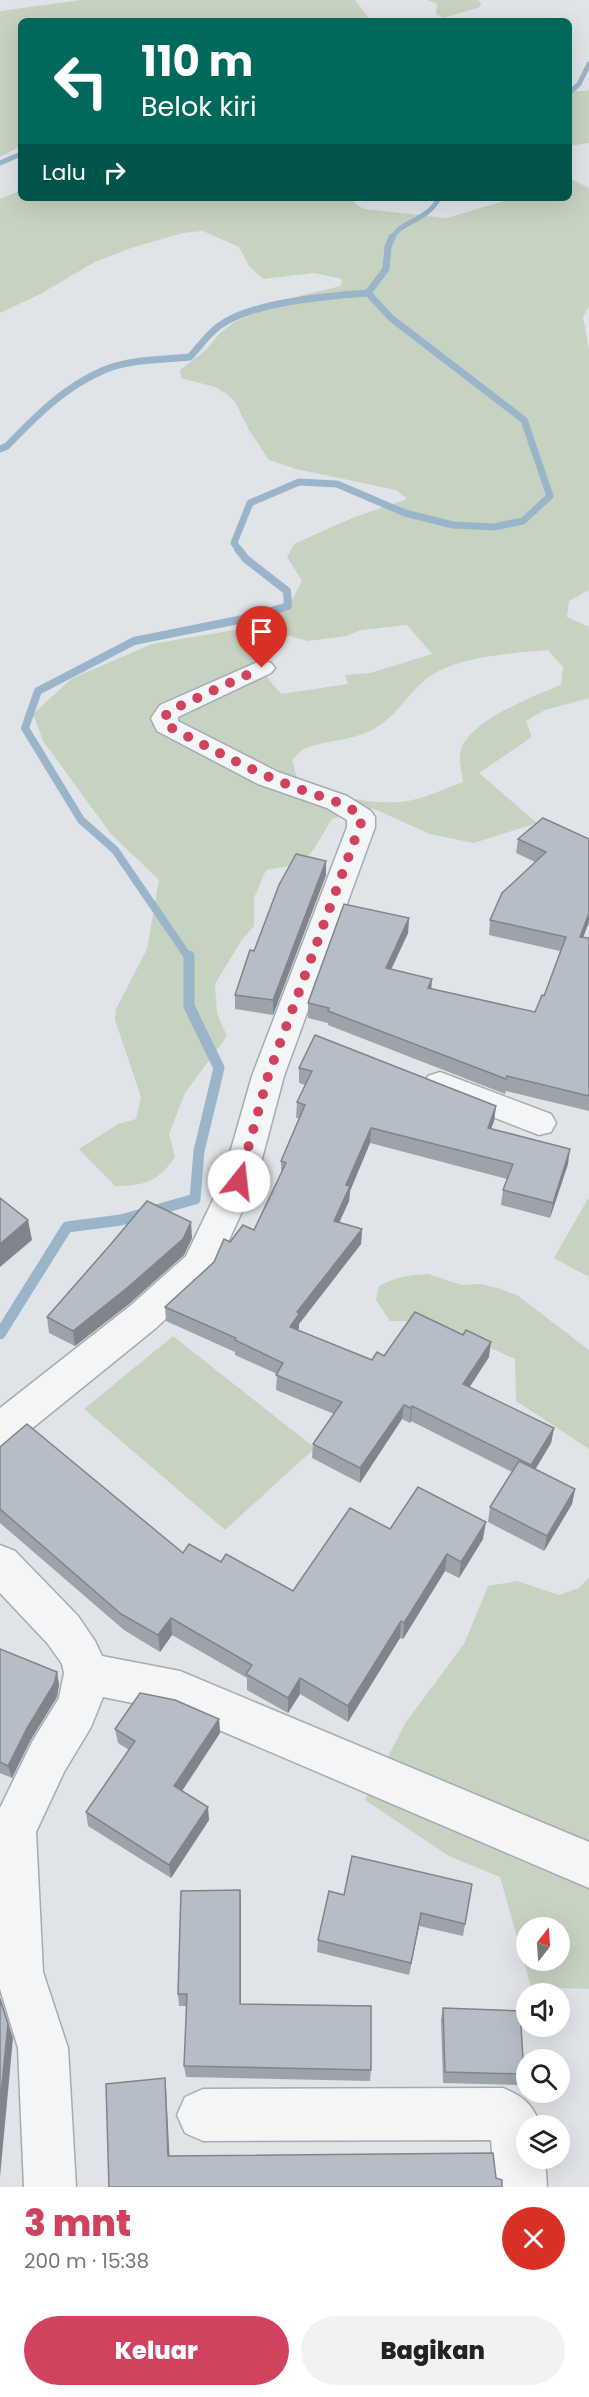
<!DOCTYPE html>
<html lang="id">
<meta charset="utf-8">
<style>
body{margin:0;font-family:Poppins,sans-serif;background:#f2f2f2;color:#222;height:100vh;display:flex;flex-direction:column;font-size:22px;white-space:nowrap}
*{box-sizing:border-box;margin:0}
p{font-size:20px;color:#767676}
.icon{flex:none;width:33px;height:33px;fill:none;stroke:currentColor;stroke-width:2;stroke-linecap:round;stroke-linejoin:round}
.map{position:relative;height:2187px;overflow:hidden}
.details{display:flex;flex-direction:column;background:#fff;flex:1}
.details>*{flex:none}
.banner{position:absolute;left:18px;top:18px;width:554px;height:183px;border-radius:9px;box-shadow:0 6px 24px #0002;background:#00695c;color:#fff;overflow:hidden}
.needle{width:39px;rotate:17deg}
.fabs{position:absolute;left:516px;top:1917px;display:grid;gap:12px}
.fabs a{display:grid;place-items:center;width:54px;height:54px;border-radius:50%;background:#fff;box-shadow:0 6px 24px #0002;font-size:30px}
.pin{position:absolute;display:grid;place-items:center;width:51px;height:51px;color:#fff;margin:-62px -26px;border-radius:50% 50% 50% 0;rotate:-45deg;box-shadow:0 0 6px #0007}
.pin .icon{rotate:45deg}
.me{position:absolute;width:66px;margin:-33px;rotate:16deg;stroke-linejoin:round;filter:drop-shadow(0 0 4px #0008)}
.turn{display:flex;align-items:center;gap:21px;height:126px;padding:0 24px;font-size:27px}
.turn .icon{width:78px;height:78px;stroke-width:2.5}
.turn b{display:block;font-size:42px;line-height:51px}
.then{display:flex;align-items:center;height:57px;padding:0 24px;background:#0003;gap:12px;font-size:22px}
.round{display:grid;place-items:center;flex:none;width:63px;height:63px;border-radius:32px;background:#f2f2f2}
.summary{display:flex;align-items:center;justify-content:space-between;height:102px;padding:0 24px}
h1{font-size:36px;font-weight:800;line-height:45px;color:#d1425f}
.button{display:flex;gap:12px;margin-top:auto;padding:12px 24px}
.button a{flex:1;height:69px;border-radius:36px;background:#d1425f;color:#fff;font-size:24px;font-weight:800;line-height:69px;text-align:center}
.button a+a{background:#f2f2f2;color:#222}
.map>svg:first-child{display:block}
.green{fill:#c6d3c1;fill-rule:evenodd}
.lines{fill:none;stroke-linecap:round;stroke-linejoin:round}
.stream-far3{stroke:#9ab4ca;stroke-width:5}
.stream-far2{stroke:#9ab4ca;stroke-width:7}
.stream-far1{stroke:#9ab4ca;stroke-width:8}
.stream{stroke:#9ab4ca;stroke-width:11}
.street-casing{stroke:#a5abb3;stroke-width:3}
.street{fill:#f3f5f7;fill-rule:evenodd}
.wall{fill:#9da3aa}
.shaded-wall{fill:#80848b}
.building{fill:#b7bdc6;stroke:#80848b;stroke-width:1.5}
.route{stroke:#d1425f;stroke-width:10;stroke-dasharray:0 18}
</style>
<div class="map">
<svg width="589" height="2187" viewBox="0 0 589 2187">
<rect width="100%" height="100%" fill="#e0e4e9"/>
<g class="green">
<polygon points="81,0 355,0 371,21 21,21 21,146 0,157 0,11"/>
<polygon points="427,0 478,0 481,3 480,7 443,18 436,14 437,4"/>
<polygon points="589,89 589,143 569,146 569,91 585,91"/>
<path d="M569,178L589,188V306L583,317L589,350V590L569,601L567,617L589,627V698L545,710L526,721L532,737L479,773L537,823L474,843L430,834L372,808L332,819L314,849L301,864L266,870L254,898V926L241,941L215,984L217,1014L227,1036L185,1093L169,1134L175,1157C158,1182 144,1186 115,1186L79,1149L118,1124L136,1119L141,1097L115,1020L116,1009L147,949L159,880L111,834L43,741L33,714L71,679L152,644L257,626L293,598L302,581L287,557L294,544L352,518L407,499L396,490L296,469L269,460L249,430L235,402L227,394L215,387L181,378L180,370L206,350L220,333L236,321L299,296L341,286L342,279L314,273L263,279L249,266L239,247L203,231L183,233L131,248L95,262L40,294L0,313V199L21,190V198H356L355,204L364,209L447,218L514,198H568ZM407,625L432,654L370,673L345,675L348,684L281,694L244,650V643L263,633L275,632L308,641L346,636L361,630ZM548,650L563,667L561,685C534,696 470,720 461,750C458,760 462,772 463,782C443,789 422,800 401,802C367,805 326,794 297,778L292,760C296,756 301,750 306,748C327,740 351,741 372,730C398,716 404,698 425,680C452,657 513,653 548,650Z"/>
<polygon points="589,1197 589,1277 554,1258"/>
<path d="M428,1274L462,1285L481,1284L498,1288L517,1295L589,1350V1449L516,1401L515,1359L430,1321H390L376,1300L379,1286C395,1277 409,1275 428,1274Z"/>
<polygon points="173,1336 315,1448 225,1530 84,1409"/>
<path d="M589,1577V1989L531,1987L500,1877L449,1856L365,1800L406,1722L464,1644L488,1586L517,1581L559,1595L579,1588ZM526,1928H560V1960H526Z"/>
</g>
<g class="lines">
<g class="stream-far3">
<polyline points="568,94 579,84 589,64"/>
<polyline points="0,163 21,154"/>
<path d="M392,239C399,221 427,222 439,198"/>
</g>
<g class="stream-far2">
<polyline points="368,293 386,269 388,247 392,237"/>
<path d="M0,449L7,446C36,416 64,387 104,370C130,359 162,360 190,357C199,347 208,334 219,326C252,302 327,296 368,293"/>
<polyline points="239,550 234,543 250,503 299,482 337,484 405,513 453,525 494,527 523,521 550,496 524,420 391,318 368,293"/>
</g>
<polyline class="stream-far1" points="189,958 115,850 81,820 25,728 38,691 134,641 248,618 288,606 287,591 246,559 238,549"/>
<polyline class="stream" points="0,1334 67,1227 121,1220 195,1199 199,1151 219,1068 189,1006 189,956"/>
<g class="street-casing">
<g id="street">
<polygon points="262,660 271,663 275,668 271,673 178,717 178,721 278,772 347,796 371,811 375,817 375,827 284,1076 256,1181 213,1275 156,1328 14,1443 0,1448 0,1408 130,1306 186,1256 222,1181 252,1076 347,827 347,820 327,808 258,784 157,731 151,718 160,705"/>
<polygon points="440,1072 551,1114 556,1123 551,1132 539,1135 428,1092 424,1084 428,1076"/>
<polygon points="0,1545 15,1551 78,1616 95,1641 102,1656 180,1671 589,1842 589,1888 177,1712 103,1697 91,1727 64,1772 36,1832 43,1972 68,2048 76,2187 24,2187 18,2048 0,1989 0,1808 32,1742 59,1698 64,1673 62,1664 48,1644 0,1593"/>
<path d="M503,2088C525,2097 532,2104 541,2126H526V2158H545L547,2187H495L491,2140L203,2141L185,2133L177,2115L185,2097L203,2089Z"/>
</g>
</g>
<use href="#street" class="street"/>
</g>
<g class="wall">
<polygon points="518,839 589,839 589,922 583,937 589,938 589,1111 506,1091 505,1094 328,1025 328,1023 308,1018 308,1003 409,918 408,933 391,969 432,989 535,1012 544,996 560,951 489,935 490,920 535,862 516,853"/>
<polygon points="326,861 326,875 273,1015 235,1009 235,995 254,951"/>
<polygon points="299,1068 496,1106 494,1121 491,1129 568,1164 550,1218 501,1205 503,1190 507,1179 370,1143 350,1191 349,1201 339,1223 362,1229 361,1244 299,1324 299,1328 298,1330 372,1360 384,1356 489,1357 469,1387 554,1428 551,1443 535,1469 575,1489 572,1504 544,1551 488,1522 490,1507 512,1472 411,1421 410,1423 402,1419 360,1483 312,1458 313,1444 334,1414 276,1390 277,1374 235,1355 235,1352 166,1321 165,1307 214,1262 230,1242 254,1230 281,1174 281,1161 299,1118 296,1118 297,1102 305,1085 299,1083"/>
<polygon points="192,1238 184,1255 129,1304 75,1346 49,1333 47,1317"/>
<polygon points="0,1447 183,1553 221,1562 293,1591 483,1539 459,1578 445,1571 403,1639 400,1638 348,1722 300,1694 288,1713 247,1690 247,1678 172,1635 160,1652 124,1630 0,1523"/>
<polygon points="0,1649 57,1672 59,1685 57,1697 30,1741 12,1778 0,1773"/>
<polygon points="219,1719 220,1733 182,1791 209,1820 171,1878 88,1826 86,1812 129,1750 118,1743 115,1729"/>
<polygon points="472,1884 463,1936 419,1926 409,1975 317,1952 318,1940 344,1895"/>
<polygon points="241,1902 241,2004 371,2070 370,2081 186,2077 184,2066 187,2006 179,2006 178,1994"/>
<polygon points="443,2008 524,2074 521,2085 443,2083 441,2020"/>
</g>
<g class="shaded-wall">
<polygon points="326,861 326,875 273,1015 273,1000"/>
<polygon points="589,913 589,922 578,951 580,937"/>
<polygon points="409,918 408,933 385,983 386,968"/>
<polygon points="432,979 431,993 428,988"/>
<polygon points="496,1106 494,1121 486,1143 488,1128"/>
<polygon points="371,1128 370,1143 350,1191 349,1201 333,1236 334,1221 346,1185"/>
<polygon points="570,1149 568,1164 550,1218 553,1203"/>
<polygon points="28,1220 32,1240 0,1267 0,1244"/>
<polygon points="191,1222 192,1238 184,1255 129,1304 75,1346 73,1331"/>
<polygon points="362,1229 361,1244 299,1324 299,1328 290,1342 290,1327 297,1312"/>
<polygon points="491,1342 489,1357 462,1399 463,1384"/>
<polygon points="404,1405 402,1419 360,1483 360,1468"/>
<polygon points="412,1406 411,1421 410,1423 411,1408"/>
<polygon points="554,1428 551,1443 529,1480 531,1465"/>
<polygon points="575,1489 572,1504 544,1551 547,1536"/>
<polygon points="486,1522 483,1539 459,1578 461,1562"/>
<polygon points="447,1554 445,1571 403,1639 404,1623"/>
<polygon points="171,1618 172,1635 160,1652 158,1635"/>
<polygon points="401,1621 400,1638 348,1722 348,1706"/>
<polygon points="57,1672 59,1685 57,1697 30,1741 12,1778 8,1766 27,1728"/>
<polygon points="300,1678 300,1694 288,1713 288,1698"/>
<polygon points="219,1719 220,1733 176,1800 174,1786"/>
<polygon points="208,1807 209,1820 171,1878 169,1865"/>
<polygon points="240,1890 241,1902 241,2015 240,2004"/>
<polygon points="421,1913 419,1926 409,1975 411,1963"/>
<polygon points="0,1997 13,2038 0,2177"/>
<polygon points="165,2078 166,2088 170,2165 168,2156"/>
</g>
<g class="building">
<polygon points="543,818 589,839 589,913 580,937 589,938 589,1096 507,1076 506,1079 328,1011 329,1008 308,1003 344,904 409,918 386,968 432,979 428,988 535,1012 542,995 544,996 566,937 490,920 502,893 546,852 518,839"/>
<polygon points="296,854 326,861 273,1000 235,995 250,950 254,951 279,885"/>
<polygon points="315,1035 496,1106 488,1128 570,1149 553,1203 503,1190 513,1164 371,1128 346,1185 350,1186 334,1221 362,1229 297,1312 299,1314 290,1327 372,1360 377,1352 384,1356 415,1312 463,1335 466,1330 491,1342 463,1384 554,1428 531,1465 412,1406 411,1408 404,1405 360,1468 313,1444 342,1402 276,1375 283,1363 235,1340 236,1338 165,1307 214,1262 224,1239 230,1242 243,1225 254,1230 286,1163 281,1161 305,1105 297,1102 312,1071 299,1068"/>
<polygon points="0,1198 28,1220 0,1244"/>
<polygon points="147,1201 191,1222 183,1239 127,1288 73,1331 47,1317 111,1244"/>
<polygon points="27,1424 183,1553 189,1544 221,1562 226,1554 293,1591 350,1508 390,1529 418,1487 486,1522 461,1562 447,1554 404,1623 401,1621 348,1706 300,1678 288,1698 246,1674 252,1665 171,1618 158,1635 121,1614 0,1509 0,1447"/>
<polygon points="519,1461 575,1489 547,1536 490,1507"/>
<polygon points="0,1649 57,1672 54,1684 27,1728 8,1766 0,1762"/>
<polygon points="140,1693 175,1700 219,1719 174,1786 208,1807 169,1865 86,1812 135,1741 115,1729"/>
<polygon points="352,1856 472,1884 465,1924 421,1913 411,1963 318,1940 329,1891 344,1895"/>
<polygon points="240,1890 240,2004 371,2006 371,2070 184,2066 187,1994 178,1994 181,1891"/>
<polygon points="0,1999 8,2024 0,2105"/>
<polygon points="443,2008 520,2011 524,2074 445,2072"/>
<polygon points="165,2078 168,2156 493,2153 496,2178 502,2180 502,2187 109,2187 106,2084"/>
</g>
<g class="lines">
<path class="route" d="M239,1181L268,1076L362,820C357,806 319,796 305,791C256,774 212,749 166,725L164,718L169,711L262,668"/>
</g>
</svg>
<div class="fabs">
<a><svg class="needle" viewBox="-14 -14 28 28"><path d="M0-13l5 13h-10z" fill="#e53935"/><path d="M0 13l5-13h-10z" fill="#767676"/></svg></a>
<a><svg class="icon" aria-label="sound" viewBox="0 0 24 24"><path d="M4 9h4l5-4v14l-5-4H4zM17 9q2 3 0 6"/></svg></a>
<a><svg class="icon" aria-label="search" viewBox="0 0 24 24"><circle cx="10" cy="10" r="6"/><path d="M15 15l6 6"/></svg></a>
<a><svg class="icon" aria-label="layers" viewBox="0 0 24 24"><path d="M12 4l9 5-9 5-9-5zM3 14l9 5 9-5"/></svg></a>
</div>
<div class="pin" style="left:262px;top:668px;background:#d93025"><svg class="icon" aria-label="arrive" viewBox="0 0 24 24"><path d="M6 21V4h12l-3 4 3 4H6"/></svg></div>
<svg class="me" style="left:239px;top:1181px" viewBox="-20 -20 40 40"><circle r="19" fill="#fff"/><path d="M0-13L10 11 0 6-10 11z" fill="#d1425f"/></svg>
<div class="banner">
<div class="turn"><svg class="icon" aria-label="left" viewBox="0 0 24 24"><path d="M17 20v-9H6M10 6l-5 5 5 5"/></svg><div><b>110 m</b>Belok kiri</div></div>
<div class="then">Lalu<svg class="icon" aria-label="right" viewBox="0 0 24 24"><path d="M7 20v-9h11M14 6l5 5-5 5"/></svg></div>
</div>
</div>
<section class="details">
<div class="summary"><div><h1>3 mnt</h1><p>200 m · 15:38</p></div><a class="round" style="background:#d93025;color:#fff"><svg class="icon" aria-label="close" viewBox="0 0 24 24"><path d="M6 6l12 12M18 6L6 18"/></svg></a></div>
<div class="button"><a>Keluar</a><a>Bagikan</a></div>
</section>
